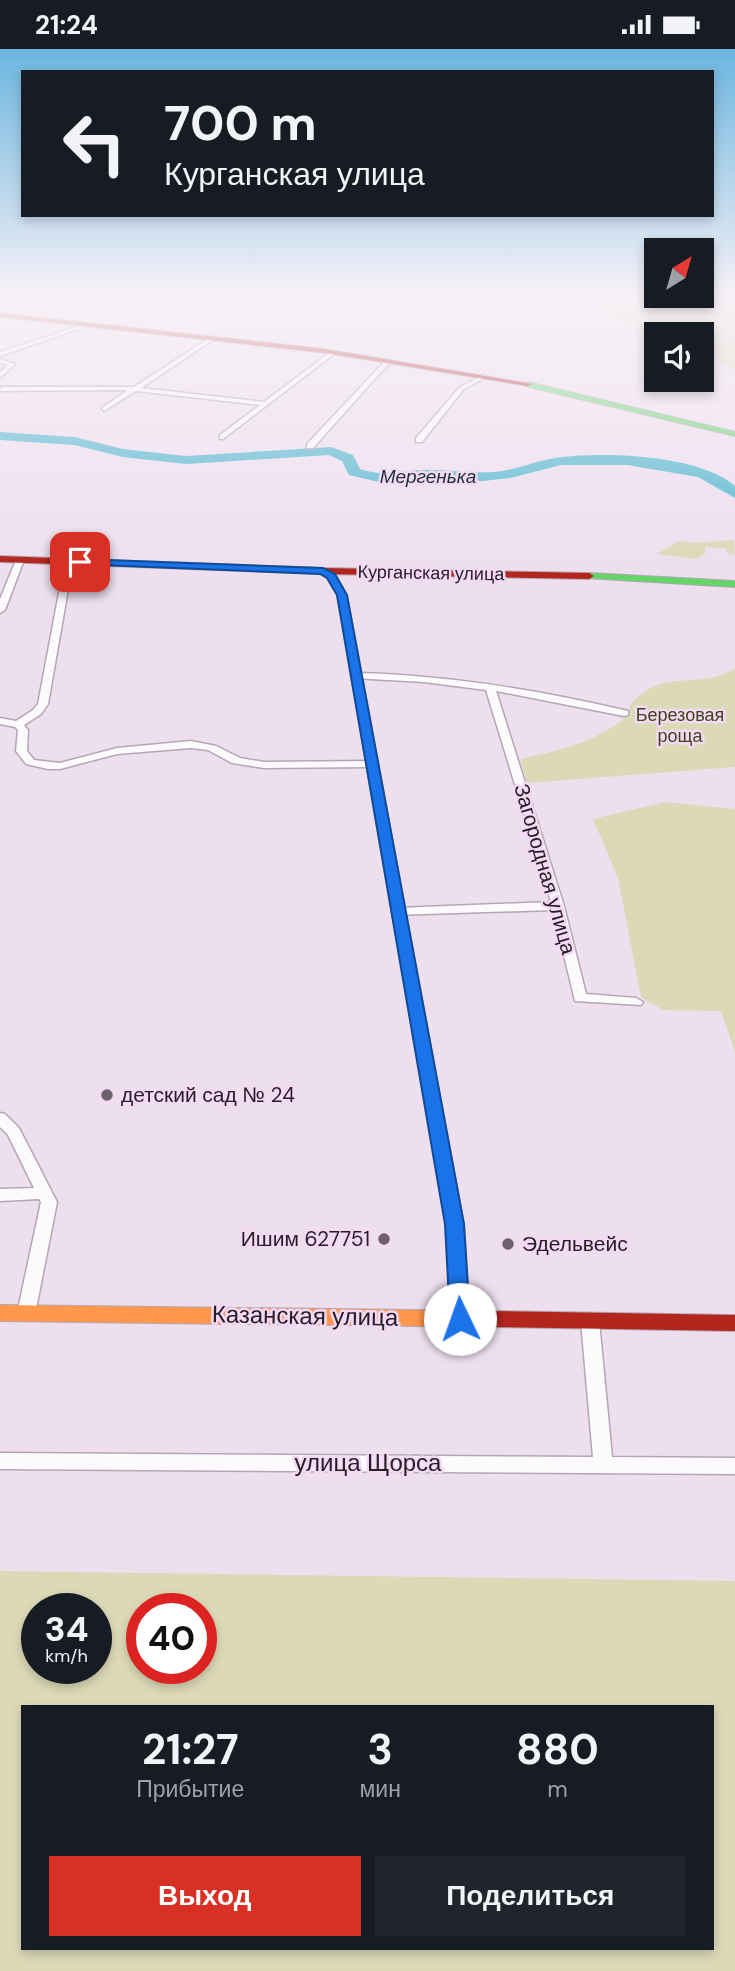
<!DOCTYPE html>
<html lang="ru">
<meta charset="utf-8">
<style>
body{margin:0;font-family:"DM Sans",sans-serif;background:#20242c;color:#f1f3f6;height:100vh;display:flex;flex-direction:column;font-size:26px;white-space:nowrap}
*{box-sizing:border-box;margin:0}
p{font-size:23px;color:#9ea1a6}
.icon{flex:none;width:38px;height:38px;fill:none;stroke:currentColor;stroke-width:2;stroke-linecap:round;stroke-linejoin:round}
.map{position:relative;flex:1;overflow:hidden}
.sheet{position:absolute;left:21px;top:1656px;width:693px;height:245px;display:flex;flex-direction:column;background:#171b24;border-radius:0px;box-shadow:0 4px 10px #0003}
.sheet>*{flex:none}
.banner{position:absolute;left:21px;top:21px;width:693px;height:147px;border-radius:0px;box-shadow:0 4px 10px #0003;background:#171b24;color:#f1f3f6;overflow:hidden}
.needle{width:46px;rotate:37deg}
.fabs{position:absolute;left:644px;top:189px;display:grid;gap:14px}
.fabs a{display:grid;place-items:center;width:70px;height:70px;border-radius:0px;background:#171b24;box-shadow:0 4px 10px #0003;font-size:35px}
.speed{position:absolute;left:21px;top:1544px;display:flex;gap:14px;font-size:35px;font-weight:700;text-align:center}
.speed>*{display:grid;place-content:center;width:91px;height:91px;border-radius:50%;background:#171b24;box-shadow:0 4px 10px #0003;line-height:1}
.speed small{font-size:18px;font-weight:400}
.speed .limit{border:10px solid #d22;background:#fff;color:#111}
.pin{position:absolute;display:grid;place-items:center;width:60px;height:60px;color:#fff;margin:-30px;border-radius:14px;box-shadow:0 4px 10px #0006}
.me{position:absolute;width:77px;margin:-38px;rotate:357deg;stroke-linejoin:round;filter:drop-shadow(0 0 5px #0008)}
.turn{display:flex;align-items:center;gap:24px;height:147px;padding:0 28px;font-size:32px}
.turn .icon{width:91px;height:91px;stroke-width:2.5}
.turn b{display:block;font-size:49px;line-height:60px}
.eta{display:flex;justify-content:space-evenly;align-items:center;height:119px;text-align:center}
.eta b{font-size:42px;font-weight:700;line-height:49px}
.cta{display:flex;gap:14px;margin-top:auto;padding:14px 28px}
.cta a{flex:1;height:80px;border-radius:0px;background:#d93025;color:#fff;font-size:28px;font-weight:700;line-height:80px;text-align:center}
.cta a+a{background:#20242c;color:#f1f3f6}
.status{display:flex;justify-content:space-between;align-items:center;height:49px;padding:0 35px;background:#171b24;direction:ltr}
.status svg{height:19px;fill:currentColor}
.map>svg:first-child{display:block}
.green{fill:#dbd9b6;fill-rule:evenodd}
.lines{fill:none;stroke-linecap:round;stroke-linejoin:round}
.river{fill:#50b6cf;fill-rule:evenodd}
.street-casing{stroke:#b3a7b3;stroke-width:3}
.fast-casing{stroke:#b3a7b3;stroke-width:2}
.slow-casing{stroke:#b3a7b3;stroke-width:2}
.jam-casing{stroke:#b3a7b3;stroke-width:2}
.street{fill:#fcfafc;fill-rule:evenodd}
.fast{fill:#63d668;fill-rule:evenodd}
.slow{fill:#ff974d;fill-rule:evenodd}
.jam{fill:#b3261e;fill-rule:evenodd}
.route{fill:#1a73e8;stroke:#114b97;stroke-width:2}
.poi-dot{fill:#6c616c;stroke:#f4d9f4;stroke-width:2.5}
.labels{text-anchor:middle;stroke-width:5;stroke-linejoin:round;paint-order:stroke}
.far-street-label{font-size:18px;fill:#261d26;stroke:#f4d9f4}
.far-park-label{font-size:18px;fill:#3f421b;stroke:#f4d9f4}
.far-water-label{font-size:19px;font-style:italic;fill:#1b3137;stroke:#f4d9f4}
.street-label{font-size:21px;fill:#261d26;stroke:#f4d9f4}
.poi-label{font-size:21px;fill:#261d26;stroke:#f4d9f4;text-anchor:start}
.near-street-label{font-size:24px;fill:#261d26;stroke:#f4d9f4}
</style>
<div class="status"><b>21:24</b><svg viewBox="0 0 49 12"><path d="M0 12V9h3v3zM5 12V6h3v6zM10 12V3h3v9zM15 12V0h3v12zM26 1h20v11H26zM47 4h2v5h-2z"/></svg></div>
<div class="map">
<svg width="735" height="1922" viewBox="0 0 735 1922">
<rect width="100%" height="100%" fill="#eedfee"/>
<g class="green">
<polygon points="587,246 735,246 735,321 702,306 702,285 656,287 595,260"/>
<polygon points="679,492 693,494 734,491 735,506 727,504 726,499 705,498 705,504 696,510 657,505"/>
<path d="M735,620V718L527,734L520,710C567,699 591,696 630,665V656C664,617 697,642 735,620Z"/>
<polygon points="665,753 735,760 735,1003 721,962 663,961 641,948 618,829 593,770"/>
<path d="M0,1522L735,1532V1922H0ZM37,1559H96V1619H37ZM142,1559H201V1619H142ZM23,1657H712V1899H23Z"/>
</g>
<g class="lines">
<path class="river" d="M0,383L74,388L123,400L186,407L331,398L353,406L360,420C381,428 403,421 424,421C448,420 471,425 494,423C518,421 539,410 563,408C608,403 699,406 735,437V449L698,428L627,416H561L510,429L483,432L423,429L379,433L349,426L342,412L329,406L186,415L123,408L74,396L0,391Z"/>
<g class="street-casing">
<g id="street">
<polygon points="88,274 93,275 0,307 0,303"/>
<polygon points="211,288 213,291 141,339 264,353 329,304 334,305 223,390 220,390 220,386 260,356 136,342 104,362 102,359 128,341 0,342 1,338 134,338"/>
<polygon points="0,310 15,315 0,329 0,323 8,316 0,314"/>
<polygon points="386,311 391,312 313,399 307,399 307,395"/>
<polygon points="483,326 488,327 464,340 422,393 416,393 416,389 460,338"/>
<polygon points="20,508 24,511 5,561 0,564 0,550 16,511"/>
<polygon points="69,509 73,512 48,655 41,665 24,676 28,681 27,702 34,711 60,714 117,699 191,692 216,697 240,709 264,713 371,712 377,715 371,718 264,719 232,714 208,701 191,699 117,705 60,720 48,720 26,715 16,702 18,681 15,678 0,675 0,669 16,672 33,661 38,655 65,512"/>
<path d="M356,624C448,626 538,641 628,662V666L624,667L496,642L564,857L586,945L636,949L643,953L641,956L575,952L553,861L393,866L392,863L398,859L551,853L486,641L424,633L352,629L351,627Z"/>
<polygon points="0,1064 5,1065 19,1079 57,1153 35,1265 32,1270 26,1272 20,1270 17,1265 41,1153 39,1150 0,1152 0,1140 34,1139 8,1086 0,1078"/>
<polygon points="590,1265 596,1267 599,1272 612,1408 735,1409 735,1425 0,1420 0,1404 593,1408 581,1272 584,1267"/>
</g>
</g>
<g class="fast-casing">
<g id="fast">
<polygon points="528,333 735,383 735,387 525,337"/>
<polygon points="589,524 735,532 735,538 585,529 585,525"/>
</g>
</g>
<g class="slow-casing">
<g id="slow">
<polygon points="323,519 335,525 347,546 405,859 398,863 391,859 337,546 327,529 318,522"/>
<polygon points="0,1256 489,1262 496,1265 499,1270 496,1275 489,1278 0,1272"/>
</g>
</g>
<g class="jam-casing">
<g id="jam">
<polygon points="0,264 325,300 532,335 528,337 325,304 0,268"/>
<polygon points="0,507 323,519 589,524 594,527 589,530 323,525 0,513"/>
<polygon points="398,855 405,859 464,1175 470,1270 467,1275 460,1278 453,1275 450,1270 446,1175 391,859"/>
<polygon points="489,1262 735,1266 735,1282 489,1278 482,1275 479,1270 482,1265"/>
</g>
</g>
<use href="#street" class="street"/>
<use href="#fast" class="fast"/>
<use href="#slow" class="slow"/>
<use href="#jam" class="jam"/>
</g>
<linearGradient id="sky" x2="0" y2="1"><stop stop-color="#6bb5de"/><stop offset="0.48" stop-color="#f7f1f7"/><stop offset="1" stop-color="#f7f1f7" stop-opacity="0"/></linearGradient>
<rect width="735" height="515" fill="url(#sky)"/>
<polygon class="route" points="80,510 323,519 335,525 347,546 464,1175 470,1270 467,1276 460,1278 453,1276 450,1270 445,1175 337,546 327,529 320,525 77,515 77,511"/>
<g class="poi-dot">
<circle cx="107" cy="1046" r="7"/>
<circle cx="384" cy="1190" r="7"/>
<circle cx="508" cy="1195" r="7"/>
</g>
<g class="labels">
<g class="far-street-label">
<text transform="translate(431 524) rotate(1)" y="6">Курганская улица</text>
</g>
<g class="far-park-label">
<text x="680" y="672">Березовая<tspan x="680" dy="21">роща</tspan></text>
</g>
<g class="far-water-label">
<text x="428" y="434">Мергенька</text>
</g>
<g class="street-label">
<text transform="translate(545 820) rotate(74)" y="7">Загородная улица</text>
</g>
<g class="poi-label">
<text x="121" y="1053">детский сад № 24</text>
<text x="370" y="1197" text-anchor="end">Ишим 627751</text>
<text x="522" y="1202">Эдельвейс</text>
</g>
<g class="near-street-label">
<text transform="translate(305 1267) rotate(1)" y="8">Казанская улица</text>
<text x="368" y="1422">улица Щорса</text>
</g>
</g>
</svg>
<div class="fabs">
<a><svg class="needle" viewBox="-14 -14 28 28"><path d="M0-13l5 13h-10z" fill="#e53935"/><path d="M0 13l5-13h-10z" fill="#9ea1a6"/></svg></a>
<a><svg class="icon" aria-label="sound" viewBox="0 0 24 24"><path d="M4 9h4l5-4v14l-5-4H4zM17 9q2 3 0 6"/></svg></a>
</div>
<div class="speed"><div>34<small>km/h</small></div><div class="limit">40</div></div>
<div class="pin" style="left:80px;top:513px;background:#d93025"><svg class="icon" aria-label="arrive" viewBox="0 0 24 24"><path d="M6 21V4h12l-3 4 3 4H6"/></svg></div>
<svg class="me" style="left:460px;top:1270px" viewBox="-20 -20 40 40"><circle r="19" fill="#fff"/><path d="M0-13L10 11 0 6-10 11z" fill="#1a73e8"/></svg>
<div class="banner">
<div class="turn"><svg class="icon" aria-label="left" viewBox="0 0 24 24"><path d="M17 20v-9H6M10 6l-5 5 5 5"/></svg><div><b>700 m</b>Курганская улица</div></div>
</div>
<section class="sheet">
<div class="eta">
<div><b>21:27</b><p>Прибытие</p></div>
<div><b>3</b><p>мин</p></div>
<div><b>880</b><p>m</p></div>
</div>
<div class="cta"><a>Выход</a><a>Поделиться</a></div>
</section>
</div>
